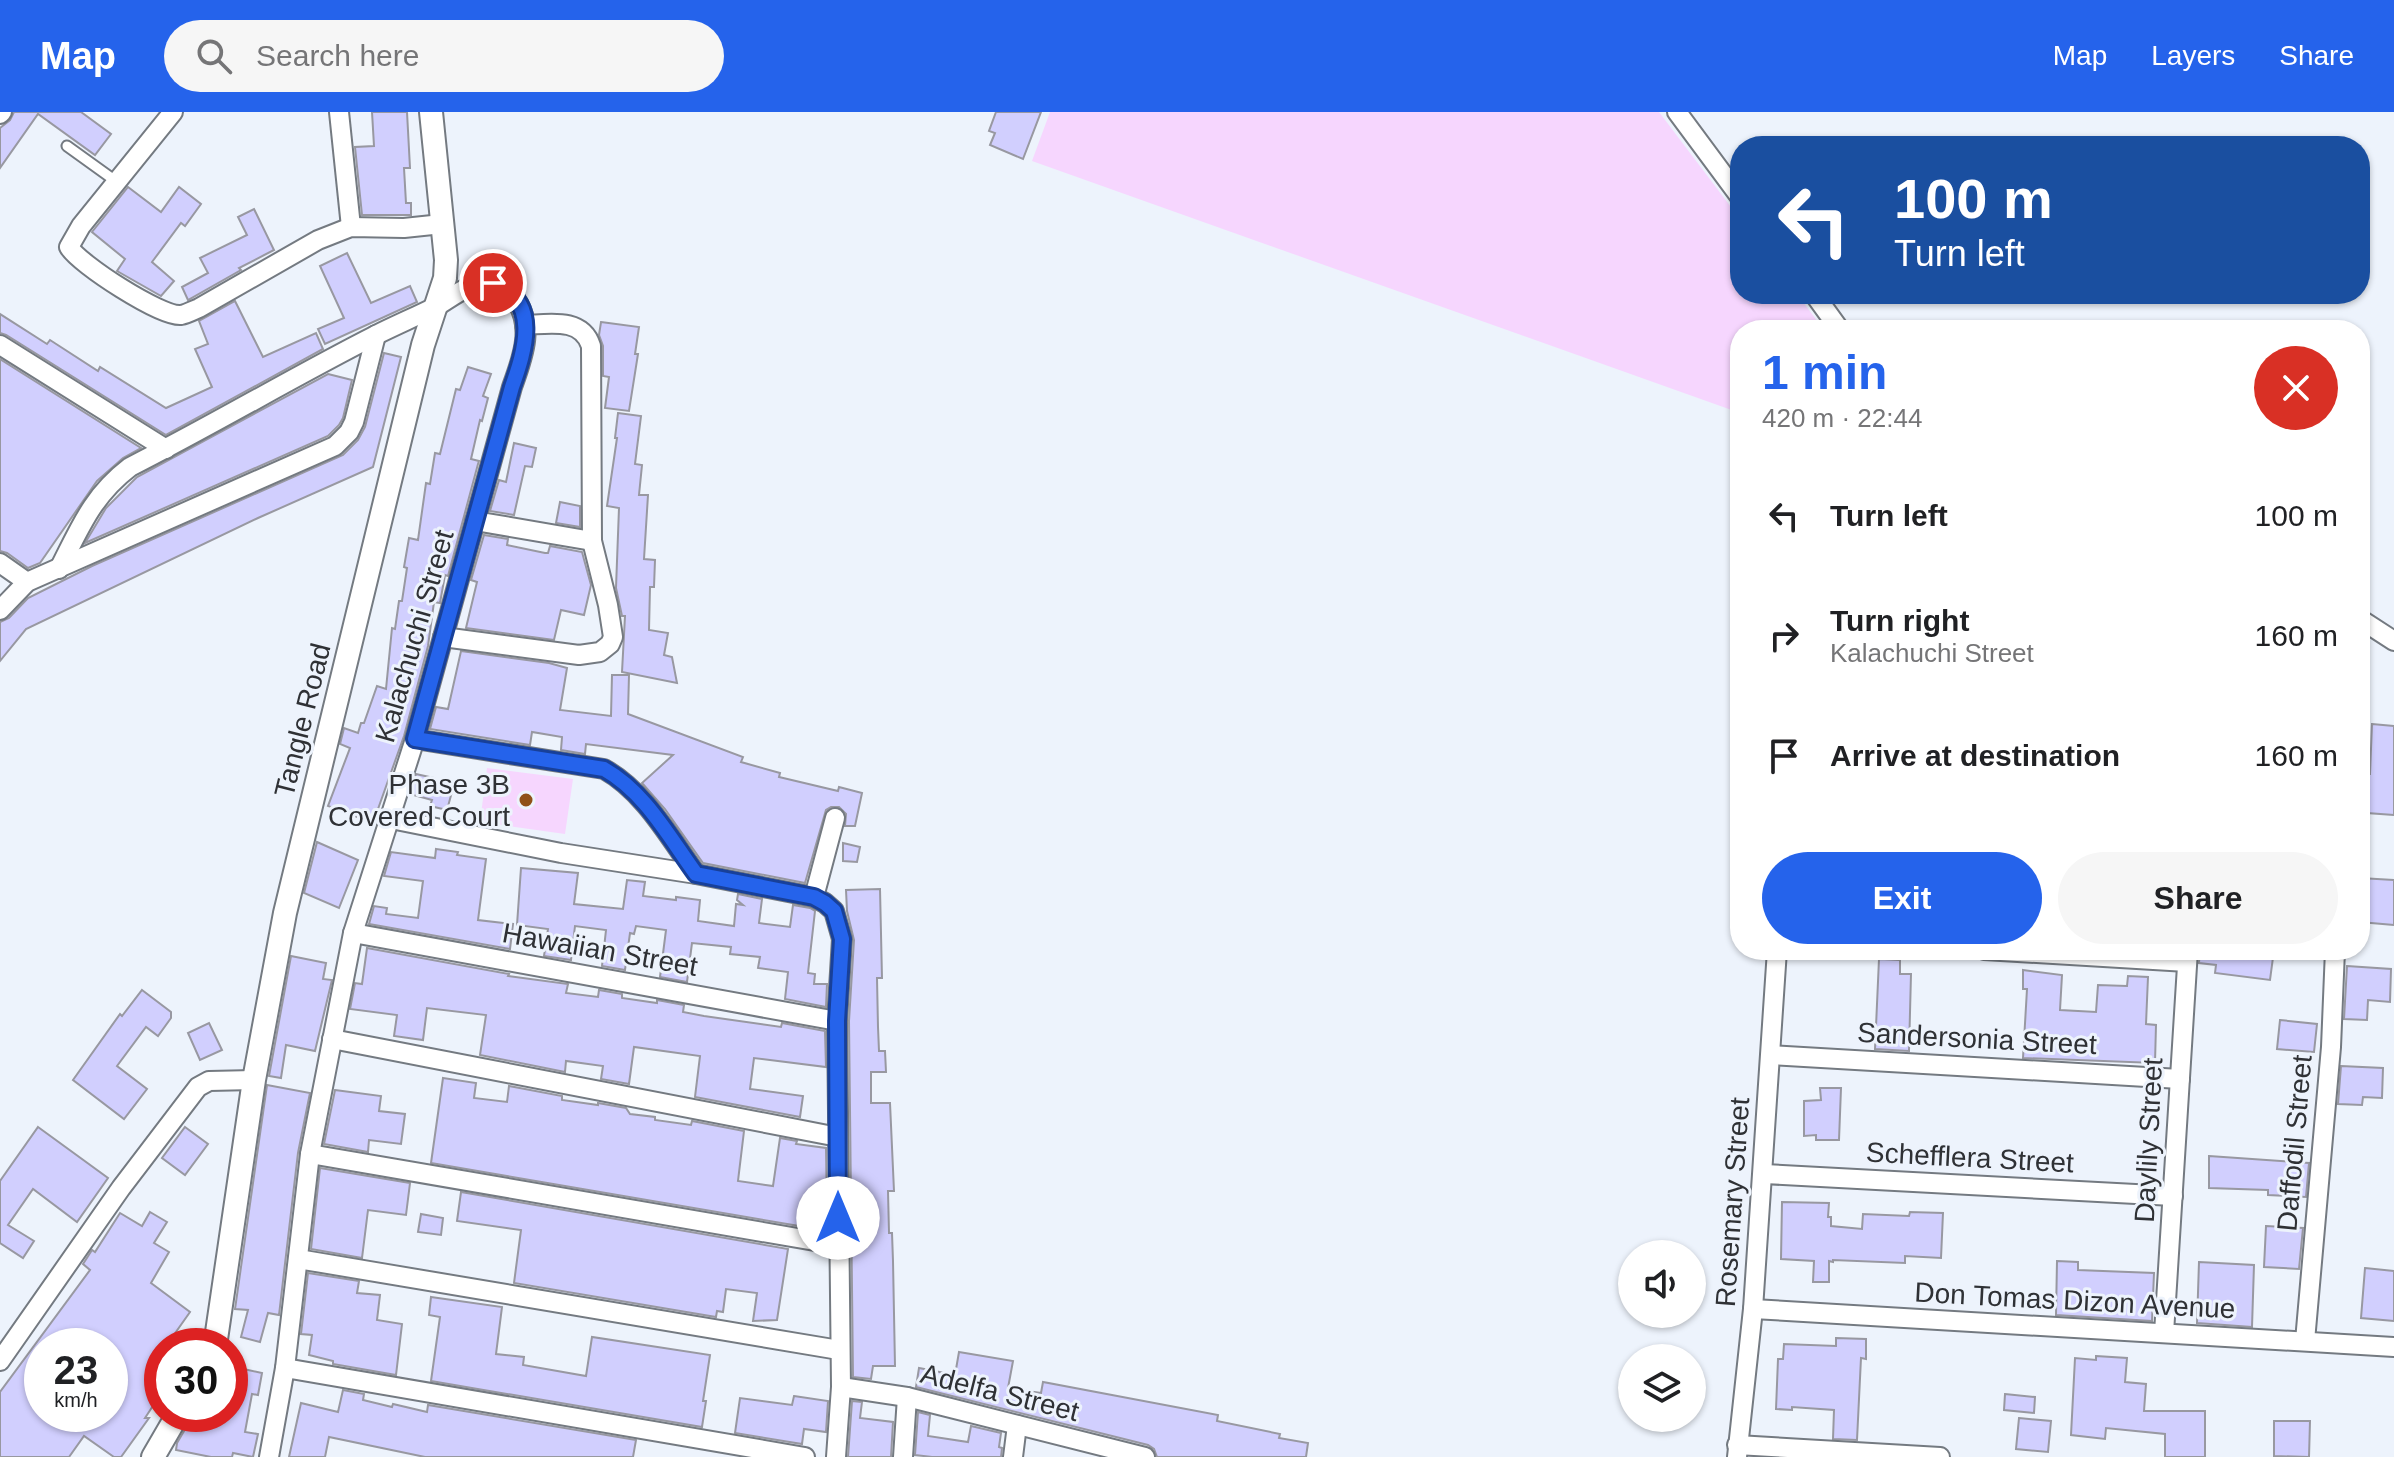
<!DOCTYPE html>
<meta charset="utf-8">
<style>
body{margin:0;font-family:Arial,sans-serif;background:#f6f6f6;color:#202124;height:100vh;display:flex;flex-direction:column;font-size:30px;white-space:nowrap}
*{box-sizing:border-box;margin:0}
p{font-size:26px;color:#757577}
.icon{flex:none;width:44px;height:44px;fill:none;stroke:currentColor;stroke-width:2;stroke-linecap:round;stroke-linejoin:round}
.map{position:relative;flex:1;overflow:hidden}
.sheet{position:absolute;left:1730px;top:208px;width:640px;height:640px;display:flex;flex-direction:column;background:#fff;border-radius:32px;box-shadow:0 2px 6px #0004}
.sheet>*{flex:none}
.hud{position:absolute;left:1730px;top:24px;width:640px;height:168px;border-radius:32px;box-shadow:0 2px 6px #0004;background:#1a4fa0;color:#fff;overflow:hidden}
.controls{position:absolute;left:1618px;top:1128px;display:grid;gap:16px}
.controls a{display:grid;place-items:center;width:88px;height:88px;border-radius:50%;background:#fff;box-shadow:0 2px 6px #0004;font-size:40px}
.speed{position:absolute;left:24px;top:1216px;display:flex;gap:16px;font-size:40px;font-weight:700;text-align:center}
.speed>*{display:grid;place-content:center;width:104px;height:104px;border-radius:50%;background:#fff;box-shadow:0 2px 6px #0004;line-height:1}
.speed small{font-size:20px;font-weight:400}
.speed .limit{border:12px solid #d22;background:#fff;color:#111}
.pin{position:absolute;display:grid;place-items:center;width:68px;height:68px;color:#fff;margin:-34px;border:4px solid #fff;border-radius:50%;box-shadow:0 2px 8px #0007}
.me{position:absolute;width:88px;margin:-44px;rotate:0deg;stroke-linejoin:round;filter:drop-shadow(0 0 6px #0008)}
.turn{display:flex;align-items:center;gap:28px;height:168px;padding:0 32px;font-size:36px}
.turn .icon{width:104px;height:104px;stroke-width:2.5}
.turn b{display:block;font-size:56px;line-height:68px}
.round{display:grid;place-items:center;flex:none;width:84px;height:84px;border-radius:42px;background:#f6f6f6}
.headline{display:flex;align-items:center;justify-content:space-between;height:136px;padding:0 32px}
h1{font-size:48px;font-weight:800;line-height:60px;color:#2563eb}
.primary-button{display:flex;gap:16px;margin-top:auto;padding:16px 32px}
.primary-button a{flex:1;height:92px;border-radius:48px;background:#2563eb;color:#fff;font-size:32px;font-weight:800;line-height:92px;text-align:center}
.primary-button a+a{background:#f6f6f6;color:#202124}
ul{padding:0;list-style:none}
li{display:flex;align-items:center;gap:24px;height:120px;padding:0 32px}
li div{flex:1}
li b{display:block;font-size:30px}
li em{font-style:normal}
header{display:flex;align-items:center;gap:48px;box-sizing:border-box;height:112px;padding:0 40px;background:#2563eb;color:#fff}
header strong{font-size:38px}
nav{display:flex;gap:44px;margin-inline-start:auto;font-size:28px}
.search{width:560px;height:72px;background:#f6f6f6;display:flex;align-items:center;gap:20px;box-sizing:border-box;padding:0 28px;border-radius:44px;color:#757577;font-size:30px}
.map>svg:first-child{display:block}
.green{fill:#f6d6fe}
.building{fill:#d1cffe;stroke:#9898a1;stroke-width:2;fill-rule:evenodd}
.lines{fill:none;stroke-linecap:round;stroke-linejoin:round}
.service-casing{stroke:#747a81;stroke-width:13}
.minor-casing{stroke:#747a81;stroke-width:22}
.tertiary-casing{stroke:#747a81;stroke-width:26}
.service{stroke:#fff;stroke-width:9}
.minor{stroke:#fff;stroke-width:18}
.tertiary{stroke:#fff;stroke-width:22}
.route-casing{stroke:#184099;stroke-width:20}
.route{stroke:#2563eb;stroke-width:14}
.poi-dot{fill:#905018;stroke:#edf3fc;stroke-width:3}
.labels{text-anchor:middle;stroke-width:6;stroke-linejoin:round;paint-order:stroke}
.street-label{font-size:28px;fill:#2f3135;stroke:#edf3fc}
.poi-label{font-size:28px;fill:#2f3135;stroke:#edf3fc;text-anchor:end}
</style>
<header>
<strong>Map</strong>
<div class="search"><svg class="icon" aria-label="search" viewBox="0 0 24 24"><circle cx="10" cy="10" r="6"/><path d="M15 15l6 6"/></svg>Search here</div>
<nav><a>Map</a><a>Layers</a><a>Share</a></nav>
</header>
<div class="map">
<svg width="2394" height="1345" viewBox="0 0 2394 1345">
<rect width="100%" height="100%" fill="#edf3fc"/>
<g class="green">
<polygon points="1050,0 1659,0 1740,107 1740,182 1797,182 1824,218 1740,218 1740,301 1032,49"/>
<polygon points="487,656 573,667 565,722 480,710"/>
</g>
<g class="building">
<polygon points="14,0 81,0 111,22 95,43 38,2 0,56 0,16 10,8"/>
<polygon points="372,0 407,0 410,56 404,56 406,91 411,91 411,103 362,103 355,35 374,34"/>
<polygon points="996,0 1041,0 1023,47 990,33 995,21 989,19"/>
<polygon points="128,75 161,100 179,75 201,92 185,114 181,111 152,150 174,169 161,184 117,159 125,147 92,120"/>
<polygon points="254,97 274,138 239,156 241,158 188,188 182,175 208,161 200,146 247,123 238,105"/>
<polygon points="347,141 371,191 410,174 417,190 325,232 318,217 344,206 320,154"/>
<polygon points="235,189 263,245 316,221 323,237 166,323 6,223 0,221 0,202 47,232 50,228 98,259 100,255 166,296 212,275 195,237 208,232 199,209"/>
<polygon points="601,210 639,215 635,242 638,242 629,299 605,296 609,265 603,264 603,234 599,223"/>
<polygon points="384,241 401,245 373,355 258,406 26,517 0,549 0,510 9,506 28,486 92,454 343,343 358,328 365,315"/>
<polygon points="0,247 141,336 123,346 97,369 40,451 28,456 7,441 0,439"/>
<polygon points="468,255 491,262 483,284 488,286 482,309 480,308 471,347 479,349 478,352 448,464 445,463 440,491 434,490 428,534 404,624 373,711 328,694 350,636 340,632 344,616 358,621 361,611 364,611 377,574 386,577 392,516 395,517 399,489 402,489 407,456 404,455 409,426 418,428 426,371 430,372 435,341 440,342 456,277 460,278"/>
<polygon points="328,262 352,268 343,306 339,313 328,324 85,431 106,396 137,365"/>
<polygon points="618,301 641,304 635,352 642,353 639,383 648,383 644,447 655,448 654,475 650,475 649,518 668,521 664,543 672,545 677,571 622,560 625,504 622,504 616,476 619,396 607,394 617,326 615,326"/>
<polygon points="514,331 536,336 532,355 525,354 514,403 490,399 499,368 506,370"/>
<polygon points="560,390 580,394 580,415 556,411"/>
<polygon points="484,423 508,427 507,433 545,441 548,441 550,434 582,440 591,473 584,503 561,498 554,528 466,516 477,470 471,468"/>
<polygon points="461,539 549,551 567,556 560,598 611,604 612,563 629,563 628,602 743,645 741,650 780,661 779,665 838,679 839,675 862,681 855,714 845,714 846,702 839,695 831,695 826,698 805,771 703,751 665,697 642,671 673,643 586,632 585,642 561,638 562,625 532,620 530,633 430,617 436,595 448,597"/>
<polygon points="2372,612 2394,614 2394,703 2367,701 2369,678 2360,677 2361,662 2370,662"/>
<polygon points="416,662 434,666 433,670 453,676 447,698 430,694 432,688 410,682"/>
<polygon points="317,730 358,748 339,796 304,781"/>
<polygon points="843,731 860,735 857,750 843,749"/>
<polygon points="436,737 458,740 457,743 486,747 478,808 513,812 510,837 369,812 374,794 387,796 386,802 418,806 423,769 384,764 391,740 435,746"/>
<polygon points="521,756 578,761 574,792 623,797 627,768 645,770 643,784 676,788 676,785 700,788 698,809 734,814 736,792 743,793 737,788 738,782 762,787 759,811 790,815 793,793 810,796 815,799 808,861 815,862 814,872 827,872 826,895 785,887 788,860 758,856 760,845 730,842 731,835 692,831 687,870 660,865 666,818 636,814 634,822 630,821 625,858 602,854 606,818 575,814 571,848 544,844 548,817 517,813"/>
<polygon points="2360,766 2394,768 2394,813 2360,810"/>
<polygon points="880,777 882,866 877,866 878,915 879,939 885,939 886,960 871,960 871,991 890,991 894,1079 888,1079 889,1121 892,1121 893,1149 895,1254 873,1254 871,1267 853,1265 849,909 854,828 847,799 846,778"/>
<polygon points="367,836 509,862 508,864 568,872 566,881 598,885 599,878 622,882 622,886 657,891 657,888 684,893 683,900 704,904 781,915 782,911 825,919 826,955 754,946 750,977 803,984 800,1005 695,985 700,944 634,935 629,972 601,967 603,954 566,949 565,960 480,943 486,903 427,896 423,928 394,924 397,903 350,897 355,871 362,872"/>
<polygon points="2200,838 2274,838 2270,868 2215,861 2216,853 2199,851"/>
<polygon points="291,844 326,851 323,867 332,868 315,939 286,933 281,966 269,964"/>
<polygon points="1879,847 1900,848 1900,862 1911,862 1909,939 1875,937"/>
<polygon points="2347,854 2391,857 2390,890 2368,888 2367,908 2344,907"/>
<polygon points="2023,858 2062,863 2060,898 2096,900 2098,873 2127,874 2128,864 2148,865 2146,912 2156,913 2155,951 2023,946 2027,877 2023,877"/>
<polygon points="142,878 171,900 171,906 158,924 146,915 117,954 147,977 124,1007 73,968 120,902 122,904"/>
<polygon points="2280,908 2317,912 2314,940 2277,937"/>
<polygon points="209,911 222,938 200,948 188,921"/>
<polygon points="2341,954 2383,956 2382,986 2363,985 2362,993 2338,992"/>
<polygon points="443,966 476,971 474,986 507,990 509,974 562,984 562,988 598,993 598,991 626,996 630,1002 655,1005 655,1008 691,1013 692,1009 744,1019 738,1069 773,1074 780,1026 797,1029 796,1032 826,1036 827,1101 808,1099 805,1115 431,1051"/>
<polygon points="267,973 310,981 298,1041 279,1203 268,1201 260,1230 241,1225 248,1198 235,1197"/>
<polygon points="1820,976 1841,976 1839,1028 1816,1028 1816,1023 1804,1024 1804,989 1821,988"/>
<polygon points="335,978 381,984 379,999 405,1002 401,1032 369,1028 368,1040 324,1032"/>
<polygon points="38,1015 108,1066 77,1110 33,1077 8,1113 34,1129 23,1146 0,1131 0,1069"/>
<polygon points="185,1015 208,1032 185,1063 162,1046"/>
<polygon points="2209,1044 2309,1051 2306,1085 2268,1083 2268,1078 2209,1076"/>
<polygon points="320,1056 410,1071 406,1103 368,1098 362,1146 311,1137"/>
<polygon points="461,1080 788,1137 777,1208 753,1209 757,1181 726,1177 723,1200 717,1199 716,1205 514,1171 521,1118 457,1109"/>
<polygon points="1782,1090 1829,1091 1828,1105 1831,1105 1831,1114 1862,1117 1863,1102 1909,1104 1910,1100 1943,1101 1941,1146 1905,1144 1905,1151 1833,1148 1833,1150 1829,1149 1829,1170 1813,1170 1814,1149 1781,1147"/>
<path d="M150,1100L167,1110L154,1131L169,1140L151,1171L190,1200L166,1234H162V1280L145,1306H149L121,1345H114L84,1324L69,1345H0V1280L90,1158L83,1152L92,1138L95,1140L120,1101L142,1114ZM42,1234H110V1302H42Z"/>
<polygon points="421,1102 443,1106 441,1123 418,1120"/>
<polygon points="2266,1114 2303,1116 2299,1157 2264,1155"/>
<polygon points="2057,1149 2078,1150 2078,1158 2154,1161 2152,1209 2056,1203"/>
<polygon points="2199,1150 2254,1153 2252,1215 2197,1211"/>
<polygon points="2365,1156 2394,1159 2394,1209 2361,1206"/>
<polygon points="308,1161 359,1169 357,1181 380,1183 377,1208 402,1212 396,1263 333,1252 333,1249 309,1243 312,1223 301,1222"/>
<polygon points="431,1185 502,1195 496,1242 524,1245 523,1253 586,1264 592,1225 710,1243 703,1289 706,1289 702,1315 431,1269 440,1205 429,1203"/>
<polygon points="1836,1226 1866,1227 1866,1247 1861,1246 1857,1328 1833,1327 1834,1298 1792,1295 1792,1298 1776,1297 1778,1247 1783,1247 1784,1232 1836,1234"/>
<polygon points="959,1240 1013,1249 1008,1276 1041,1281 1043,1270 1218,1303 1217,1309 1280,1322 1279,1326 1308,1331 1306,1345 1157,1345 1154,1337 1148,1333 916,1275 919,1256 955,1263"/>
<polygon points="2096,1244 2127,1246 2125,1270 2146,1272 2144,1299 2205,1299 2205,1345 2165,1345 2165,1322 2106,1316 2105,1327 2071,1323 2075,1246 2096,1248"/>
<polygon points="230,1254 262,1261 258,1283 252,1282 245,1320 258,1322 253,1345 233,1341 232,1345 211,1345 176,1338 177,1331 187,1314 194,1315 198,1302 230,1302"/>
<polygon points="343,1278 364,1282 363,1288 392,1295 393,1292 427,1300 428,1293 636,1328 633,1345 425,1345 329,1325 325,1345 289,1345 301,1291 338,1300"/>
<polygon points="2005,1282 2035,1285 2034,1301 2004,1298"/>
<polygon points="794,1284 828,1289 826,1320 804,1317 802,1332 735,1321 740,1286 792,1293"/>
<polygon points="852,1289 862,1290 860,1306 893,1310 891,1345 848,1345"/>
<polygon points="918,1300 930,1303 928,1324 968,1330 971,1314 1001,1321 999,1335 1002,1336 1001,1345 932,1345 915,1343"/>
<polygon points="2019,1306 2051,1309 2048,1340 2016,1337"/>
<polygon points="2274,1309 2310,1309 2309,1345 2274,1344"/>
</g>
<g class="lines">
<g class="service-casing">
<polyline id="service" points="67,34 117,70"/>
</g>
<g class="minor-casing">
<g id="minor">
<path d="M173,0L81,114L69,135C79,152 161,205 181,203C187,202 194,198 199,196L318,128L351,115L404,116L442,112"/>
<polyline points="339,0 351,115"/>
<polyline points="1677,0 1740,85"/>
<polyline points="0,2 2,0"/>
<polyline points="1814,182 1840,218"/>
<polyline points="0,233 166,337"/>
<polyline points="475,409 592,429"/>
<polyline points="0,451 27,470"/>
<path d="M59,457C80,416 92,384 130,355C213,313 293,265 376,223C396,213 417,204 437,194C454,184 471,169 492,171C500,172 507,177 512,183C536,211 523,245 512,275L415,627L353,821L310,1042L285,1256L269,1345"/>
<polyline points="0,498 27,470 335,334 349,320 354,310 376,223"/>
<polyline points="2360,507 2394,529"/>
<path d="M443,525L579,543L600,540L610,532L613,525L608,493L592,429L591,234C582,205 549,212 525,213"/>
<path d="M415,627L604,657C645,680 669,725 696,762"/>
<polyline points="391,707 561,741 696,762 814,785 825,791 834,799 842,827 837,909 841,1275 836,1345"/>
<polyline points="814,785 835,706"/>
<polyline points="353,821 837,909"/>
<polyline points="1984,838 2187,850"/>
<polyline points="332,927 838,1025"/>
<polyline points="1771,943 2180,967"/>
<polyline points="310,1042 838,1133"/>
<polyline points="1764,1062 2173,1084"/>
<polyline points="298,1147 839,1238"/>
<polyline points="1753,1197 2394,1235"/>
<polyline points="2164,1221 2188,838"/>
<polyline points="2305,1229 2331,935 2335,838"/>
<polyline points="0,1249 121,1076 198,975 209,969 254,968"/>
<polyline points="285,1256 805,1345"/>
<polyline points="841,1275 907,1285 1145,1345"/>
<polyline points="1737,1333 1940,1345"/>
<polyline points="903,1345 907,1285"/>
<polyline points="1013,1345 1017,1313"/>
<polyline points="1737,1345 1753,1197 1777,838"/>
</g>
</g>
<g class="tertiary-casing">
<g id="tertiary">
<polyline points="215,1234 254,968 285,801 423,233 445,166 446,148 431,0"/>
<polyline points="153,1345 178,1302"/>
</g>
</g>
<use href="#service" class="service"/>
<use href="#minor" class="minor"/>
<use href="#tertiary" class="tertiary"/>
</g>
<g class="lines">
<g class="route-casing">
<path id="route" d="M493,171C541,189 525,238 512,275L415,627L604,657C645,680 669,725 696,762L814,785L825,791L834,799L842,827L837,909L838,1106"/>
</g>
<use href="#route" class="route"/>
</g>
<circle class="poi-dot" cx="526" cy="688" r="8"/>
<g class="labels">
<g class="street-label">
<text transform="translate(414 524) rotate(-74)" y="10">Kalachuchi Street</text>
<text transform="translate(302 608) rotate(-76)" y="10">Tangle Road</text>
<text transform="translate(600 837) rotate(10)" y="10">Hawaiian Street</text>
<text transform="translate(1977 926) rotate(3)" y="10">Sandersonia Street</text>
<text transform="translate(2148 1028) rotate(-87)" y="10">Daylily Street</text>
<text transform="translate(2294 1031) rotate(-85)" y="10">Daffodil Street</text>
<text transform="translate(1970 1045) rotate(3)" y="10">Schefflera Street</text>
<text transform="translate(1732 1090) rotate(-86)" y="10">Rosemary Street</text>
<text transform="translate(2075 1188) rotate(3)" y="10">Don Tomas Dizon Avenue</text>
<text transform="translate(1000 1280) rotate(14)" y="10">Adelfa Street</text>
</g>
<g class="poi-label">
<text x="510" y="682">Phase 3B<tspan x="510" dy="32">Covered Court</tspan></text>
</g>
</g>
</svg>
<div class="controls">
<a><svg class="icon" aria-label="sound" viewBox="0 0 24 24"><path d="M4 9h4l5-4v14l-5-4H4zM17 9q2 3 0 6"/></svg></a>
<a><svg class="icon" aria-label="layers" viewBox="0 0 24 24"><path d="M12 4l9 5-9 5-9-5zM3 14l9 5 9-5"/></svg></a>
</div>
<div class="speed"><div>23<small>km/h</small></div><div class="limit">30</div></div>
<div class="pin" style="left:493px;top:171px;background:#d93025"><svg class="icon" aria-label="arrive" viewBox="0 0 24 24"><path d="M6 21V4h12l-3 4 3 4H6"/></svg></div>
<svg class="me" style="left:838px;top:1106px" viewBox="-20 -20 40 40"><circle r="19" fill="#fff"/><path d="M0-13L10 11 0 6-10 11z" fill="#2563eb"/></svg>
<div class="hud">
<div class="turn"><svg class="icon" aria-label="left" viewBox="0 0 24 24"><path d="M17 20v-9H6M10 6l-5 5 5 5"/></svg><div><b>100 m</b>Turn left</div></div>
</div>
<section class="sheet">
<div class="headline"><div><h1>1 min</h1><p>420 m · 22:44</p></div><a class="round" style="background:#d93025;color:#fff"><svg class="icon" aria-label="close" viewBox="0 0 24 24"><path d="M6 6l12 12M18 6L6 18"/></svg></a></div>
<ul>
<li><svg class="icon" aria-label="left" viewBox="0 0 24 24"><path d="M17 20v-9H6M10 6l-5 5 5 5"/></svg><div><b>Turn left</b></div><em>100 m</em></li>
<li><svg class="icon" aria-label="right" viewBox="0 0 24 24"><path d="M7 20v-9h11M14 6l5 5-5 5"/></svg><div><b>Turn right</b><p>Kalachuchi Street</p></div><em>160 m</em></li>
<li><svg class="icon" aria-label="arrive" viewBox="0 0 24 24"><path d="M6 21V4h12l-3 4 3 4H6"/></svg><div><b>Arrive at destination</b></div><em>160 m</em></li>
</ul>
<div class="primary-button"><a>Exit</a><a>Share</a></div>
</section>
</div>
